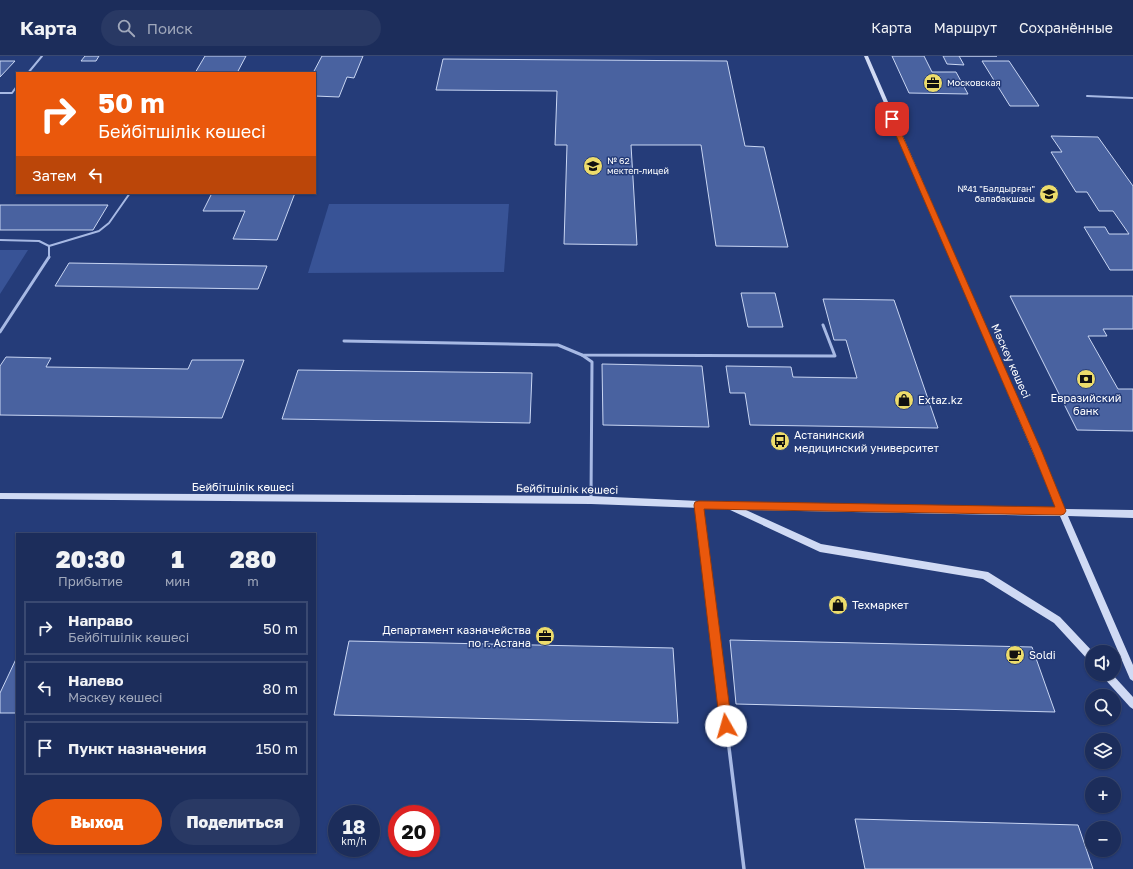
<!DOCTYPE html>
<html lang="ru">
<meta charset="utf-8">
<style>
body{margin:0;font-family:"Golos Text",sans-serif;background:#293964;color:#f1f3f6;height:100vh;display:flex;flex-direction:column;font-size:15px;white-space:nowrap}
*{box-sizing:border-box;margin:0}
p{font-size:13px;color:#a0a8bb}
.icon{flex:none;width:22px;height:22px;fill:none;stroke:currentColor;stroke-width:2;stroke-linecap:round;stroke-linejoin:round}
.map{position:relative;flex:1;overflow:hidden}
.drawer{position:absolute;left:16px;top:477px;width:300px;height:320px;display:flex;flex-direction:column;background:#1c2d5b;border-radius:0px;box-shadow:0 1px 3px #0004,0 0 0 1px #3a4971}
.drawer>*{flex:none}
.top-card{position:absolute;left:16px;top:16px;width:300px;height:122px;border-radius:0px;box-shadow:0 1px 3px #0004,0 0 0 1px #3a4971;background:#ea580c;color:#fff;overflow:hidden}
.controls{position:absolute;left:1085px;top:589px;display:grid;gap:8px}
.controls a{display:grid;place-items:center;width:36px;height:36px;border-radius:50%;background:#1c2d5b;box-shadow:0 1px 3px #0004,0 0 0 1px #3a4971;font-size:20px}
.speed{position:absolute;left:328px;top:749px;display:flex;gap:8px;font-size:20px;font-weight:700;text-align:center}
.speed>*{display:grid;place-content:center;width:52px;height:52px;border-radius:50%;background:#1c2d5b;box-shadow:0 1px 3px #0004,0 0 0 1px #3a4971;line-height:1}
.speed small{font-size:10px;font-weight:400}
.speed .limit{border:6px solid #d22;background:#fff;color:#111}
.pin{position:absolute;display:grid;place-items:center;width:34px;height:34px;color:#fff;margin:-17px;border-radius:8px;box-shadow:0 2px 6px #0006}
.me{position:absolute;width:44px;margin:-22px;rotate:353deg;stroke-linejoin:round;filter:drop-shadow(0 0 3px #0008)}
.turn{display:flex;align-items:center;gap:14px;height:84px;padding:0 16px;font-size:18px}
.turn .icon{width:52px;height:52px;stroke-width:2.5}
.turn b{display:block;font-size:28px;line-height:34px}
.then{display:flex;align-items:center;height:38px;padding:0 16px;background:#0003;gap:8px;font-size:15px}
.eta{display:flex;justify-content:space-evenly;align-items:center;height:68px;text-align:center}
.eta b{font-size:24px;font-weight:800;line-height:28px}
.button{display:flex;gap:8px;margin-top:auto;padding:8px 16px}
.button a{flex:1;height:46px;border-radius:24px;background:#ea580c;color:#fff;font-size:16px;font-weight:800;line-height:46px;text-align:center}
.button a+a{background:#293964;color:#f1f3f6}
ul{padding:0;list-style:none}
li{display:flex;align-items:center;gap:12px;height:54px;margin:0 8px 6px;padding:0 8px;border:2px solid #3a4971;border-radius:0px}
li div{flex:1}
li b{display:block;font-size:15px}
li em{font-style:normal}
header{display:flex;align-items:center;gap:24px;box-sizing:border-box;height:56px;padding:0 20px;background:#1c2d5b;border-bottom:1px solid #3a4971}
header strong{font-size:19px}
nav{display:flex;gap:22px;margin-inline-start:auto;font-size:14px}
.search{width:280px;height:36px;background:#293964;display:flex;align-items:center;gap:10px;box-sizing:border-box;padding:0 14px;border-radius:22px;color:#a0a8bb;font-size:15px}
.map>svg:first-child{display:block}
.green{fill:#385396}
.building{fill:#4962a0;stroke:#c9d6f3}
.lines{fill:none;stroke-linecap:round;stroke-linejoin:round}
.lane-far2{stroke:#a7b9e4;stroke-width:2}
.lane-far1{stroke:#a7b9e4;stroke-width:3}
.lane{stroke:#a7b9e4;stroke-width:3.5}
.secondary{fill:#d0daf4;fill-rule:evenodd}
.route{fill:#ea580c;stroke:#983908}
.labels{text-anchor:middle;stroke-width:3;stroke-linejoin:round;paint-order:stroke}
.far-poi-label{font-size:9px;fill:#fff;stroke:#253c79;text-anchor:start}
.street-label{font-size:11px;fill:#fff;stroke:#253c79}
.poi-label{font-size:11px;fill:#fff;stroke:#253c79;text-anchor:start}
</style>
<header>
<strong>Карта</strong>
<div class="search"><svg class="icon" aria-label="search" viewBox="0 0 24 24"><circle cx="10" cy="10" r="6"/><path d="M15 15l6 6"/></svg>Поиск</div>
<nav><a>Карта</a><a>Маршрут</a><a>Сохранённые</a></nav>
</header>
<div class="map">
<svg width="1133" height="813" viewBox="0 0 1133 813">
<rect width="100%" height="100%" fill="#253c79"/>
<g class="green">
<polygon points="329,148 509,148 504,216 308,217"/>
<polygon points="0,194 28,194 0,238"/>
</g>
<g class="building">
<polygon points="85,0 99,0 96,5 81,5"/>
<polygon points="205,0 246,0 237,17 195,17"/>
<polygon points="322,0 363,0 354,22 347,21 339,41 315,40 315,17 313,17"/>
<polygon points="892,0 924,0 932,16 956,16 968,38 909,37"/>
<polygon points="943,0 997,0 959,0 964,9 947,8"/>
<polygon points="443,3 727,5 745,90 764,91 788,191 716,190 701,89 631,89 637,189 564,188 567,89 555,89 557,35 436,34"/>
<polygon points="0,5 15,5 0,21"/>
<polygon points="982,5 1009,5 1039,50 1010,50"/>
<polygon points="1051,80 1098,81 1133,130 1133,214 1110,214 1084,171 1105,171 1109,178 1129,178 1113,155 1099,155 1087,136 1076,136 1051,96 1062,96"/>
<polygon points="212,137 295,137 277,184 233,183 245,155 203,155"/>
<polygon points="0,149 108,149 93,174 0,174"/>
<polygon points="69,207 267,210 258,233 55,230"/>
<polygon points="741,237 775,237 783,271 748,271"/>
<polygon points="1010,240 1133,240 1133,273 1103,273 1107,280 1088,280 1118,333 1133,333 1133,375 1077,374"/>
<polygon points="823,243 894,244 938,372 750,369 745,337 730,337 726,310 791,311 793,321 857,322 846,284 834,284"/>
<polygon points="6,301 51,302 46,311 188,313 192,304 244,304 222,362 0,359 0,310"/>
<polygon points="602,308 702,310 709,371 603,369"/>
<polygon points="298,314 532,317 530,367 282,363"/>
<polygon points="730,584 1032,591 1055,656 736,648"/>
<polygon points="349,585 673,592 678,667 334,659"/>
<polygon points="17,601 17,657 0,657 0,637"/>
<polygon points="855,763 1078,769 1093,813 865,813"/>
</g>
<g class="lines">
<g class="lane-far2">
<polyline points="28,17 42,0"/>
<polyline points="0,37 12,37 17,30"/>
<polyline points="1087,40 1133,42"/>
<polyline points="0,184 39,185 49,190 49,202"/>
<polyline points="49,190 99,175 109,167 130,137"/>
</g>
<g class="lane-far1">
<polyline points="0,276 49,201"/>
<polyline points="344,285 558,289 582,299 835,300 823,269"/>
<polyline points="582,299 592,306 591,443"/>
<polyline points="699,449 701,466"/>
</g>
<polyline class="lane" points="701,465 744,813"/>
<g class="secondary">
<polygon points="864,0 868,0 1065,453 1133,454 1133,462 1068,460 1133,609 1133,625 1130,623 1060,460 746,454 821,488 988,516 1060,561 1093,596 1092,607 1089,605 1054,567 983,523 820,496 728,453 591,448 0,443 0,437 591,440 699,445 1057,453"/>
<polygon points="1101,618 1112,618 1133,641 1133,653 1130,651 1103,621"/>
</g>
</g>
<polygon class="route" points="892,61 895,63 1042,396 1066,455 1064,458 1061,459 704,453 732,670 730,674 726,676 722,674 720,670 694,449 695,446 699,445 1055,451 1033,396 889,63"/>
<defs>
<g id="office-disc" transform="scale(1)"><circle r="9.5" fill="#eddc6b" stroke="#253c79"/><path d="M-6-3h4V-5.5h4V-3h4V5H-6ZM-1-4.5V-3h2v-1.5ZM-6 0V1H6V0Z" fill="#111"/></g>
<g id="school-disc" transform="scale(1)"><circle r="9.5" fill="#eddc6b" stroke="#253c79"/><path d="M0-5L7-2L0 1L-7-2ZM-4 1L0 2.5L4 1V4Q0 6-4 4Z" fill="#111"/></g>
<g id="bank-disc" transform="scale(1)"><circle r="9.5" fill="#eddc6b" stroke="#253c79"/><path d="M-6-4H6V4H-6ZM0-2.3a2.3 2.3 0 1 0 0 4.6a2.3 2.3 0 1 0 0-4.6Z" fill="#111"/></g>
<g id="shop-disc" transform="scale(1)"><circle r="9.5" fill="#eddc6b" stroke="#253c79"/><path d="M-5-2.5h2.3a2.7 3.5 0 0 1 5.4 0H5L5.5 6h-11ZM-1.5-2.5h3a1.5 2.3 0 0 0-3 0Z" fill="#111"/></g>
<g id="bus-disc" transform="scale(1)"><circle r="9.5" fill="#eddc6b" stroke="#253c79"/><path d="M-5-6H5V4H4V6H2V4H-2V6H-4V4H-5ZM-3.5-4V0h7V-4ZM-3.5 1.2v1.5H-2V1.2ZM2 1.2v1.5H3.5V1.2Z" fill="#111"/></g>
<g id="cafe-disc" transform="scale(1)"><circle r="9.5" fill="#eddc6b" stroke="#253c79"/><path d="M-5.5-4.5H6V0H3Q3 3.5 0 3.5H-2.5Q-5.5 3.5-5.5 0ZM3-3.2v2h1.7v-2ZM-6 4.5H4V6H-6Z" fill="#111"/></g>
</defs>
<g fill-rule="evenodd">
<use href="#office-disc" x="933" y="27"/>
<use href="#school-disc" x="593" y="110"/>
<use href="#school-disc" x="1049" y="138"/>
<use href="#bank-disc" x="1086" y="323"/>
<use href="#shop-disc" x="904" y="344"/>
<use href="#bus-disc" x="780" y="385"/>
<use href="#shop-disc" x="838" y="549"/>
<use href="#office-disc" x="545" y="580"/>
<use href="#cafe-disc" x="1015" y="599"/>
</g>
<g class="labels">
<g class="far-poi-label">
<text x="947" y="30">Московская</text>
<text x="607" y="108">№ 62<tspan x="607" dy="10">мектеп-лицей</tspan></text>
<text x="1035" y="136" text-anchor="end">№41 "Балдырған"<tspan x="1035" dy="10">балабақшасы</tspan></text>
</g>
<g class="street-label">
<text transform="translate(1011 305) rotate(66)" y="4">Мәскеу көшесі</text>
<text x="243" y="435">Бейбітшілік көшесі</text>
<text transform="translate(567 433) rotate(1)" y="4">Бейбітшілік көшесі</text>
</g>
<g class="poi-label">
<text x="1086" y="346" text-anchor="middle">Евразийский<tspan x="1086" dy="13">банк</tspan></text>
<text x="918" y="348">Extaz.kz</text>
<text x="794" y="383">Астанинский<tspan x="794" dy="13">медицинский университет</tspan></text>
<text x="852" y="553">Техмаркет</text>
<text x="531" y="578" text-anchor="end">Департамент казначейства<tspan x="531" dy="13">по г. Астана</tspan></text>
<text x="1029" y="603">Soldi</text>
</g>
</g>
</svg>
<div class="controls">
<a><svg class="icon" aria-label="sound" viewBox="0 0 24 24"><path d="M4 9h4l5-4v14l-5-4H4zM17 9q2 3 0 6"/></svg></a>
<a><svg class="icon" aria-label="search" viewBox="0 0 24 24"><circle cx="10" cy="10" r="6"/><path d="M15 15l6 6"/></svg></a>
<a><svg class="icon" aria-label="layers" viewBox="0 0 24 24"><path d="M12 4l9 5-9 5-9-5zM3 14l9 5 9-5"/></svg></a>
<a>+</a>
<a>−</a>
</div>
<div class="speed"><div>18<small>km/h</small></div><div class="limit">20</div></div>
<div class="pin" style="left:892px;top:63px;background:#d93025"><svg class="icon" aria-label="arrive" viewBox="0 0 24 24"><path d="M6 21V4h12l-3 4 3 4H6"/></svg></div>
<svg class="me" style="left:726px;top:670px" viewBox="-20 -20 40 40"><circle r="19" fill="#fff"/><path d="M0-13L10 11 0 6-10 11z" fill="#ea580c"/></svg>
<div class="top-card">
<div class="turn"><svg class="icon" aria-label="right" viewBox="0 0 24 24"><path d="M7 20v-9h11M14 6l5 5-5 5"/></svg><div><b>50 m</b>Бейбітшілік көшесі</div></div>
<div class="then">Затем<svg class="icon" aria-label="left" viewBox="0 0 24 24"><path d="M17 20v-9H6M10 6l-5 5 5 5"/></svg></div>
</div>
<section class="drawer">
<div class="eta">
<div><b>20:30</b><p>Прибытие</p></div>
<div><b>1</b><p>мин</p></div>
<div><b>280</b><p>m</p></div>
</div>
<ul>
<li><svg class="icon" aria-label="right" viewBox="0 0 24 24"><path d="M7 20v-9h11M14 6l5 5-5 5"/></svg><div><b>Направо</b><p>Бейбітшілік көшесі</p></div><em>50 m</em></li>
<li><svg class="icon" aria-label="left" viewBox="0 0 24 24"><path d="M17 20v-9H6M10 6l-5 5 5 5"/></svg><div><b>Налево</b><p>Мәскеу көшесі</p></div><em>80 m</em></li>
<li><svg class="icon" aria-label="arrive" viewBox="0 0 24 24"><path d="M6 21V4h12l-3 4 3 4H6"/></svg><div><b>Пункт назначения</b></div><em>150 m</em></li>
</ul>
<div class="button"><a>Выход</a><a>Поделиться</a></div>
</section>
</div>
